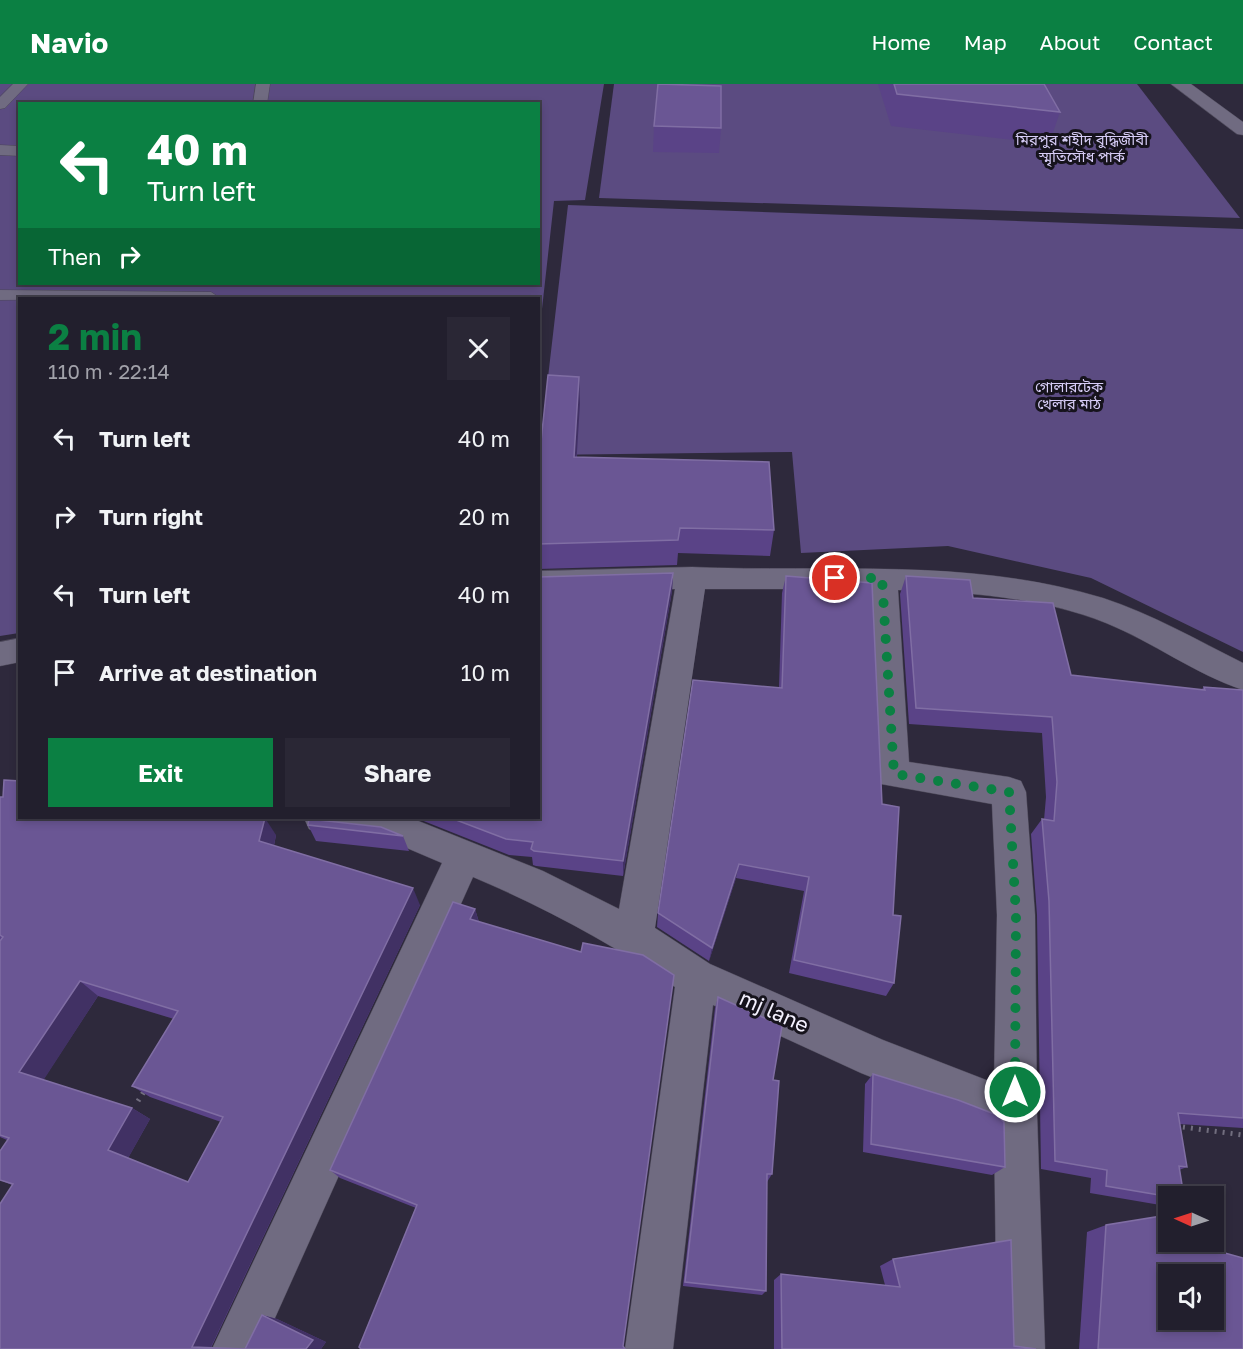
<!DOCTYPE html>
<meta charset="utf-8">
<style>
body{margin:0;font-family:"Golos Text","Noto Sans Bengali",sans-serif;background:#2a2735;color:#f1f3f6;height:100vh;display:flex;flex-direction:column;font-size:22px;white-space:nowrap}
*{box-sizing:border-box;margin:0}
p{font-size:20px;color:#a2a2aa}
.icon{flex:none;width:33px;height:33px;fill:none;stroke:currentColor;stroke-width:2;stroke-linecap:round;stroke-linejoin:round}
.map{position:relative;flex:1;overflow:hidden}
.side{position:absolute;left:18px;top:213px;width:522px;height:522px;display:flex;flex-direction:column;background:#221f2d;border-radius:0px;box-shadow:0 3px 9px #0003,0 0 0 2px #3f3d49}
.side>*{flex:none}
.top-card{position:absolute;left:18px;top:18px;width:522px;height:183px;border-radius:0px;box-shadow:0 3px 9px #0003,0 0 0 2px #3f3d49;background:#0b8043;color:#fff;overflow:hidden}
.needle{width:39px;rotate:273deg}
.controls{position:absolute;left:1158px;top:1102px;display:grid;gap:12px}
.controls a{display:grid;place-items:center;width:66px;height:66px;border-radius:0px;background:#221f2d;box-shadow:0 3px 9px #0003,0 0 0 2px #3f3d49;font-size:30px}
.pin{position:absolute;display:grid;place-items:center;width:51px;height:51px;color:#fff;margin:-26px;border:3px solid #fff;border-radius:50%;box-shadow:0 2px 6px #0007}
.me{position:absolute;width:66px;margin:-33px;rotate:0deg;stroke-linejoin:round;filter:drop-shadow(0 0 4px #0008)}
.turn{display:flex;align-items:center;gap:21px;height:126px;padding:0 30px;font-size:27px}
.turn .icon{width:78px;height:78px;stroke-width:2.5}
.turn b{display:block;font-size:42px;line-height:51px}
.then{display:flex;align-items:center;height:57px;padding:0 30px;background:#0003;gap:12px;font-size:22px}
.round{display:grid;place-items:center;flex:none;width:63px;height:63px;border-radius:0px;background:#2a2735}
.head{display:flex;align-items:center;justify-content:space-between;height:102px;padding:0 30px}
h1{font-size:36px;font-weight:700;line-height:45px;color:#0b8043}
.button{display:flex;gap:12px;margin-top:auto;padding:12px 30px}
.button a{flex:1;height:69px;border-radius:0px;background:#0b8043;color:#fff;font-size:24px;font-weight:700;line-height:69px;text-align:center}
.button a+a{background:#2a2735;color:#f1f3f6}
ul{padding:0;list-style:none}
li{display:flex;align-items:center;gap:18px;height:78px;padding:0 30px}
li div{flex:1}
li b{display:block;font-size:22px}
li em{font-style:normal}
header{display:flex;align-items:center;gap:36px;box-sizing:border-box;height:84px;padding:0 30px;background:#0b8043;color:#fff}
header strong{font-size:28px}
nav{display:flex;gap:33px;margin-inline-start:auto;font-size:21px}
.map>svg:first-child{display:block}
.green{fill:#5b4b81;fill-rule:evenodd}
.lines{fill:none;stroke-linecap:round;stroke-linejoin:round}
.service-casing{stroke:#4c4858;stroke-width:1}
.minor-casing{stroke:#4c4858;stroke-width:1}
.path{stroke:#726e7f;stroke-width:5;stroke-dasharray:2 6;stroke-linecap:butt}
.service{fill:#706b81;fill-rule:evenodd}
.minor{fill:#706b81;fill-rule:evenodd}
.wall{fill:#5a4387;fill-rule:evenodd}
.shaded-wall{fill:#413164}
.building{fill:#6a5694;stroke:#806ea4;stroke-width:1.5;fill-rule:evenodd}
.route{stroke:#0b8043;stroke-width:10;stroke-dasharray:0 18}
.labels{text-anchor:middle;stroke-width:6;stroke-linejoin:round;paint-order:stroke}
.far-park-label{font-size:15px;fill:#d7cdf7;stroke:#16131c}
.near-street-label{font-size:21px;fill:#f4f1fe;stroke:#16131c}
</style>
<header>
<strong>Navio</strong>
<nav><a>Home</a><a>Map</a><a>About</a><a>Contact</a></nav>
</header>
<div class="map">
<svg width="1243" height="1265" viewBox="0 0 1243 1265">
<rect width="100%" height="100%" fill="#2e293c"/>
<g class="green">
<path d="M0,0H604L585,116L554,117L539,252L538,214H20L19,549L0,552ZM20,20H538V200H20Z"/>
<polygon points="614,0 1137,0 1240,134 599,114"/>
<polygon points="568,121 1243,145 1243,568 1091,494 948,462 801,469 792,368 539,371"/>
</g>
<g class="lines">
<g class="service-casing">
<g id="service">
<polygon points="13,0 28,0 5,24 0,25 0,13"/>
<polygon points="256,0 270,0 267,20 253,20"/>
<polygon points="0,61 20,62 20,72 0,71"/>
<polygon points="0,206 211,208 220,214 0,216"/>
</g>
</g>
<g class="minor-casing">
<g id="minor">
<polygon points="1171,0 1191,0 1243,38 1243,51 1237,50"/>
<path d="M692,483C830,489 968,473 1103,514C1152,530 1197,556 1243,579V606C1195,590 1153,558 1106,539C1041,513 967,508 898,506L909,678L1009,693L1021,697L1026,708L1035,831L1037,1029L1045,1265H997L994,1042L861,989L713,921L673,1265H625L675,903C611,859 544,823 473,793L261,1265H212L442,779L388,756L322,750L309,745L304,734H411L543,787L619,825L675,505L538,509V487ZM705,505H868L876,690L881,700L992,720L997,831L994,999L883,956L710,880L655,844Z"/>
<polygon points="20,554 20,578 0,582 0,558"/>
</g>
</g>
<g class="path">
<polyline points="138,1017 145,1006"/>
<polyline points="1175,1042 1243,1051"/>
</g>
<use href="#service" class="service"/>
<use href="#minor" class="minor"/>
</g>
<g class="wall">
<polygon points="878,0 1044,0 1060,28 1049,60 891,42"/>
<polygon points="654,42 721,44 719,69 653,68"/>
<polygon points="580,319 577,373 774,446 770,472 678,469 677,481 538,485 539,423 538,386"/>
<polygon points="673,489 672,507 623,792 536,782 533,781 532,773 509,771 416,734 538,734"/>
<polygon points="786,492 882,720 893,831 894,899 886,912 789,889 804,807 736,794 709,877 657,843 658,829 779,603 782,509"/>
<polygon points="906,492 973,514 1071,591 1201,606 1204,603 1243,606 1243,1044 1179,1040 1187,1083 1179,1086 1168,1113 1168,1121 1166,1122 1090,1109 1091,1094 1041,1085 1037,831 1031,750 1042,735 1044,736 1046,713 1042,649 909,640 900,510"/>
<path d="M0,713L276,751L274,762L420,821L211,1264L245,1265L262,1231L277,1235L326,1258L321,1265H0L12,1101L0,1096L7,1056L0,1053ZM98,912L174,935L132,1002L150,1013L221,1038L188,1098L128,1074L150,1035L132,1024L43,996Z"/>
<polygon points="308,741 403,752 409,767 316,757"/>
<polygon points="475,825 479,838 581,868 643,871 416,1124 340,1094 330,1086"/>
<polygon points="718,913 773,996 772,1090 767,1098 766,1207 762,1211 683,1202 715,924"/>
<polygon points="873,990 1005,1083 992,1091 863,1068 865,1000"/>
<polygon points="1106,1141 1196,1161 1243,1265 1079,1265 1087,1148"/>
<polygon points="893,1175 1014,1262 1036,1265 774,1265 774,1196 781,1190 885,1201 880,1182"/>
</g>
<g class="shaded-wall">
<polygon points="579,293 580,319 575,399 574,373"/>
<polygon points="673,489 672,507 623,792 623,777"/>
<polygon points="265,734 276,751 271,775 259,757"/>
<polygon points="739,780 736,794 709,877 712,864"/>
<polygon points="413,804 420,821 210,1265 192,1263"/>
<polygon points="475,825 479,839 470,835"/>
<polygon points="80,897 98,912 41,1000 19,988"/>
<polygon points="132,1024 150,1035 127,1076 108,1066"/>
<polygon points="262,1231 277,1235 326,1258 321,1265 306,1265"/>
</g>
<g class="building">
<polygon points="658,0 721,2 721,44 654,42"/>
<polygon points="894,0 1044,0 1060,28 897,10"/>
<polygon points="548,291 579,293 574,373 769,378 774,446 680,444 678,456 538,460 538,431 541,400 538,400 538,386"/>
<polygon points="673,489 623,777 534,767 531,765 533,758 506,755 451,734 538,734 538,493"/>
<polygon points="786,492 872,499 882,720 899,723 893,831 901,832 894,899 794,876 809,793 739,780 712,864 658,829 693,596 782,604"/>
<polygon points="906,492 970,496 973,514 1053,519 1071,591 1205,606 1204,603 1243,606 1243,1034 1178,1029 1187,1083 1179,1082 1184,1113 1171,1113 1106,1102 1107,1086 1055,1077 1049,817 1042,735 1054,737 1057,698 1052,633 916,624"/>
<path d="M4,696L20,697V734H265L259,757L413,804L192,1263L245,1265L262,1231L313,1256L306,1265H0V1120L13,1100L0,1096V1067L9,1054L0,1051V857L3,853L0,851V713H3ZM80,897L178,927L132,1002L223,1033L188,1098L108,1066L132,1024L19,988Z"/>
<polygon points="309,735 381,743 403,752 308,741"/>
<polygon points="453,818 475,825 470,835 581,868 583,859 643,871 674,891 623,1262 625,1265 361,1265 359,1263 417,1121 330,1086"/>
<polygon points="718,913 782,942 773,996 779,997 772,1090 767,1090 766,1207 685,1198"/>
<polygon points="873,990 958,1016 997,1031 1004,1038 1005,1083 871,1060"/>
<path d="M1168,1131V1158H1196V1161L1243,1174V1265H1098L1106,1141ZM1168,1191H1214V1236H1168Z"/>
<polygon points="1011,1156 1014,1262 1036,1265 782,1265 781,1190 900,1203 893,1175"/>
</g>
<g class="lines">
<polyline class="route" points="835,494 882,494 894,690 1009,708 1016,831 1015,1008"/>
</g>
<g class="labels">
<g class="far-park-label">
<text x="1082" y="61">মিরপুর শহীদ বুদ্ধিজীবী<tspan x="1082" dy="17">স্মৃতিসৌধ পার্ক</tspan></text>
<text x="1069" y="308">গোলারটেক<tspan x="1069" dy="17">খেলার মাঠ</tspan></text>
</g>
<g class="near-street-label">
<text transform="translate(774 928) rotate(24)" y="7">mj lane</text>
</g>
</g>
</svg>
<div class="controls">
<a><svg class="needle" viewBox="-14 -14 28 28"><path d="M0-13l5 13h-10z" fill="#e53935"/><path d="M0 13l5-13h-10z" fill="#a2a2aa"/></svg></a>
<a><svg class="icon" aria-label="sound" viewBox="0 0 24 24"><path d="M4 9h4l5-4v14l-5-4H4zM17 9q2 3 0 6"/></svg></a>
</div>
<div class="pin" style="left:835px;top:494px;background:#d93025"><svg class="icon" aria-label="arrive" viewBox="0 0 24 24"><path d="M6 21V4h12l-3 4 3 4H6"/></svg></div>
<svg class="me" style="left:1015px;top:1008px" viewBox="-20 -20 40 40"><circle r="17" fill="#0b8043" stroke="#fff" stroke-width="3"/><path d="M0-11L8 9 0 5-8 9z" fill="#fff"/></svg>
<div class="top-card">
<div class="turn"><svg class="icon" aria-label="left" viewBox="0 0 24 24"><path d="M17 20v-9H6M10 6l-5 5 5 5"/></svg><div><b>40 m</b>Turn left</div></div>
<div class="then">Then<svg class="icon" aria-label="right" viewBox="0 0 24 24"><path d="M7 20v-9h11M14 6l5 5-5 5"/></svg></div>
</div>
<section class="side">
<div class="head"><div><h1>2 min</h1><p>110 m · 22:14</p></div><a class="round"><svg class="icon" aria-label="close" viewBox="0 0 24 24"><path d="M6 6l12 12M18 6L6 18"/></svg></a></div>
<ul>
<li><svg class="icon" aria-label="left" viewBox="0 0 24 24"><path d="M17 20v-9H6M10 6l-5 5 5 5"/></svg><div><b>Turn left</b></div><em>40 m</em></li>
<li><svg class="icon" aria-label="right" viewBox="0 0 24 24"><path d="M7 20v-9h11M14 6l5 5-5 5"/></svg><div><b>Turn right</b></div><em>20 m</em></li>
<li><svg class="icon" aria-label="left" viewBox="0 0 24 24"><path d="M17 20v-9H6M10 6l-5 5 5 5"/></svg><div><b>Turn left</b></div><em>40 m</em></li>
<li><svg class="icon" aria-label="arrive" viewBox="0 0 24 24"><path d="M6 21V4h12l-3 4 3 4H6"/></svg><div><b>Arrive at destination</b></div><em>10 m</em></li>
</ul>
<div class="button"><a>Exit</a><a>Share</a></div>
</section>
</div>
